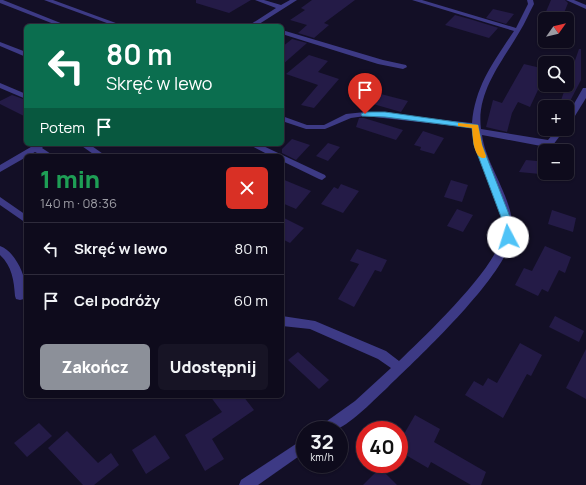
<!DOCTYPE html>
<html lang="pl">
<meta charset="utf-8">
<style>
body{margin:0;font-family:Manrope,sans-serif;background:#171425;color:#f1f3f6;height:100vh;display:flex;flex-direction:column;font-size:15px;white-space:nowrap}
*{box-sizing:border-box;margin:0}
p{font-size:13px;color:#9b9ba3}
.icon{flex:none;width:22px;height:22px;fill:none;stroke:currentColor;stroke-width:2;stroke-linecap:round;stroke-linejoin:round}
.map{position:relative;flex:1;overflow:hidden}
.side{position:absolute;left:24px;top:154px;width:260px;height:244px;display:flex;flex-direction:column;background:#0e0b1c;border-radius:6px;box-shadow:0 1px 3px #0004,0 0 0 1px #2e2b3b}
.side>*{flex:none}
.banner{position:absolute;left:24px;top:24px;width:260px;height:122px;border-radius:6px;box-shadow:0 1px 3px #0004,0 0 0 1px #2e2b3b;background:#0b6e4f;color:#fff;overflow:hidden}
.needle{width:26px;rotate:56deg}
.buttons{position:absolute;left:538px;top:12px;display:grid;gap:8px}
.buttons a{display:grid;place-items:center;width:36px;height:36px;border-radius:6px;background:#0e0b1c;box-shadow:0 1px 3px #0004,0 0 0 1px #2e2b3b;font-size:20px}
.speed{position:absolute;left:296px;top:421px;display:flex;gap:8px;font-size:20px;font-weight:700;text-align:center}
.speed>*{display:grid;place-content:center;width:52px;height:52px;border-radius:50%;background:#0e0b1c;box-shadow:0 1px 3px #0004,0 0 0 1px #2e2b3b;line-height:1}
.speed small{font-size:10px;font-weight:400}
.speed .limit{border:6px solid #d22;background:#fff;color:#111}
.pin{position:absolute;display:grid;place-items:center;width:34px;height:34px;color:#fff;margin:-41px -17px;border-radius:50% 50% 50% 0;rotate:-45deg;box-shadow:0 0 4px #0007}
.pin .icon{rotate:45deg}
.me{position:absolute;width:44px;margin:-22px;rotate:355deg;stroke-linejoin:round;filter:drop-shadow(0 0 3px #0008)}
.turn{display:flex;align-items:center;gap:14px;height:84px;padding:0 16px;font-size:18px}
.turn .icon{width:52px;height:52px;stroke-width:2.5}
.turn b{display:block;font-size:28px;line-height:34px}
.then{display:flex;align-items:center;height:38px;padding:0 16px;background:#0003;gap:8px;font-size:15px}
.round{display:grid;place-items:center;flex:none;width:42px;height:42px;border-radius:6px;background:#171425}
.head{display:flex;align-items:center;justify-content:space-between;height:68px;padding:0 16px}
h1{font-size:24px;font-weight:800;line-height:30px;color:#1e9e55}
.cta{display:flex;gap:8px;margin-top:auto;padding:8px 16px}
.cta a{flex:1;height:46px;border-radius:6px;background:#8c9099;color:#fff;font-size:16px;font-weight:800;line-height:46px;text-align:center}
.cta a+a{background:#171425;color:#f1f3f6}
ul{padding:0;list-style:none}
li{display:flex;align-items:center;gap:12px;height:52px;padding:0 16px;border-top:1px solid #2e2b3b}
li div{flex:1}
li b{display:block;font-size:15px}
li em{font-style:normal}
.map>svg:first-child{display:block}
.building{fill:#241b47}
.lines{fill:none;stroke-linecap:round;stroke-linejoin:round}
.minor{fill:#3d3a85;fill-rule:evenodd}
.route{fill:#4fc3f7;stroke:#337fa1}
.slow{fill:#f59e0b}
</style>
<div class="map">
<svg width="586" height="485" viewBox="0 0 586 485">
<rect width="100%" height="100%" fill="#130f26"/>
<g class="building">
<polygon points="196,0 251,0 229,13 196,3"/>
<polygon points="312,0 355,0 324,23 329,25 314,38 298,33 307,25 290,20 305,10 301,8"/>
<polygon points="551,0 565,0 568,3 562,18 545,14"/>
<polygon points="493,9 514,14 506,24 486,18"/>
<polygon points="455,15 473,20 502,29 498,28 489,38 445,25"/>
<polygon points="292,39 307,43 282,65 282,47"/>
<polygon points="579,49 581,49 581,80 567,107 561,107 559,106"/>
<polygon points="309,55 328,61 318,72 339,79 314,108 301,105 318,85 286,74"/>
<polygon points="524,64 545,69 545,75 530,107 518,102 512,113 507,132 486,127 493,100 502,103"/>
<polygon points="369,91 408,101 401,112 366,102"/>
<polygon points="12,95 26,100 26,117 0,104 0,101"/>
<polygon points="359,118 364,118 403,130 396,140 356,127"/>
<polygon points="423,131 444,138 434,154 420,150 421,147 414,145"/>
<polygon points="292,139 310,145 296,160 282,153 282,149"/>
<polygon points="328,143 340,147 328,161 316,156"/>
<polygon points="526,160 537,161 540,174 519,172"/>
<polygon points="282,179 311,191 296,209 282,203"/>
<polygon points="451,180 468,185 462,202 444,197"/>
<polygon points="341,184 359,191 343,213 321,204 334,187 338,189"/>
<polygon points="457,209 473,215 463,232 447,226"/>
<polygon points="552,210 576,218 573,232 548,224"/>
<polygon points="282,217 304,228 290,243 282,239"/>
<polygon points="545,246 571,257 565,273 559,270 548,292 542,289 538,296 515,285 524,268 532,271"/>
<polygon points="357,249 387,260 381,272 375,270 354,307 338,299 359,264 350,261"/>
<polygon points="555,316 584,331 579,342 549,327"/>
<polygon points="520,343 542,355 531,376 527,374 503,418 465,395 474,381 483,386 488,378 497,383"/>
<polygon points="586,349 586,399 566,388"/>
<polygon points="298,352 329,380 319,389 288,360"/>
<polygon points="210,396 243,396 254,410 212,439 224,459 205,471 185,435 222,412"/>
<polygon points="415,415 440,429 434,442 486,472 481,485 471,485 431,462 428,468 399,451 399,448 406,435 404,434"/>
<polygon points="39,423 52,436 27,457 14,443"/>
<polygon points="67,431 98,463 111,453 119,465 94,485 83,485 48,448"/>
<polygon points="155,435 170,458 146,474 132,450"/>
<polygon points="380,468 397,485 363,485"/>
</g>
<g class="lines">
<g class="minor">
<polygon points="0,0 3,0 68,26 59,26 0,3"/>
<polygon points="44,0 53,0 124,26 115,26"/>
<polygon points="255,0 264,0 281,5 290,0 297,0 256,26 248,26 276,8"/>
<path d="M412,0H422L516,28L528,4L527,0H533L534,4C529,13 525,23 520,31C502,62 476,92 481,129L548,140L557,129H565L553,145L541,146L482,135C486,167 517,202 512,236C507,275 418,358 388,387C375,399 352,423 337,429C332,431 324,430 319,430L320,426L355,401L391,368L378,359L310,329L282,326V316L315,321L386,351L399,361C424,337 498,267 502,235C504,221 499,206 494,194C488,179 470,142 473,128L365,116L351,118L325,129H306L282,121V116L307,125H324L346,114L365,112L472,123C475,86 494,61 514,31Z"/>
<polygon points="566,0 574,0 586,5 586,9"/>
<polygon points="282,30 383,60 406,65 407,67 403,69 378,64 282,34"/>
<polygon points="0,42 26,52 26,57 0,46"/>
<polygon points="0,83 26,94 26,99 0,88"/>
<polygon points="583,88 586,88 586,98 570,124 567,124 567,116"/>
<polygon points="36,144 46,144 42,148 54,156 43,156 35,152 0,172 0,165"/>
<polygon points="79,144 89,144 106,156 96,156"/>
<polygon points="248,144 259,144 325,175 326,177 322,180 319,179 282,161 282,156 271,156"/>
<polygon points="0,197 26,215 26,223 0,205"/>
<path d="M0,246C16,251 31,284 24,299L20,300L16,299L15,296C14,281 12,266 0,255Z"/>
<polygon points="305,438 305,452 258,485 239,485 241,480"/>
</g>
</g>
<polygon class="route" points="365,112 385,112 478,125 482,145 510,217 512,237 511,240 508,241 503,237 501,217 474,145 472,128 385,117 362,116 361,114"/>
<path class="slow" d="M458,123L478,125L482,145L486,156L485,158H482C473,155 473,137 472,128L458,126Z"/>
</svg>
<div class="buttons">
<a><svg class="needle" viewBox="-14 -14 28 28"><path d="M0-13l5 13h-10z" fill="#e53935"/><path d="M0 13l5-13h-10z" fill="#9b9ba3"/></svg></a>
<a><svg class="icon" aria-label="search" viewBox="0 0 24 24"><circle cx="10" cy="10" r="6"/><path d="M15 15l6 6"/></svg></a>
<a>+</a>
<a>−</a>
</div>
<div class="speed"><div>32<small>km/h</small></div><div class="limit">40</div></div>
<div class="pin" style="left:365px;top:114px;background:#d93025"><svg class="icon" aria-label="arrive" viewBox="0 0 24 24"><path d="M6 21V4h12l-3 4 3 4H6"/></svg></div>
<svg class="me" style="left:508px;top:237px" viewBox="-20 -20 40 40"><circle r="19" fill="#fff"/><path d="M0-13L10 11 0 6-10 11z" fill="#4fc3f7"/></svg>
<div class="banner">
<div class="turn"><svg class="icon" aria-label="left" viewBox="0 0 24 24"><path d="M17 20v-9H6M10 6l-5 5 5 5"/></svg><div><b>80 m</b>Skręć w lewo</div></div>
<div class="then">Potem<svg class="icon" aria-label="arrive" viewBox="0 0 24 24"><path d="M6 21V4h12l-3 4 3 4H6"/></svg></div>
</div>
<section class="side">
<div class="head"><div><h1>1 min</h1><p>140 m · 08:36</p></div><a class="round" style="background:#d93025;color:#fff"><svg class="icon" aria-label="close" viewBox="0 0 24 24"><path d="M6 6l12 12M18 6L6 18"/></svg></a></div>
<ul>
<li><svg class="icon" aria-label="left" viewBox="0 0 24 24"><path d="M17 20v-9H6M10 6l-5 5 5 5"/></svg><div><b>Skręć w lewo</b></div><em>80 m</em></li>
<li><svg class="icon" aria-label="arrive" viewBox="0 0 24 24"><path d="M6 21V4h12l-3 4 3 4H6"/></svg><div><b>Cel podróży</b></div><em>60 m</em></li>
</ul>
<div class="cta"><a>Zakończ</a><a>Udostępnij</a></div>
</section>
</div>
